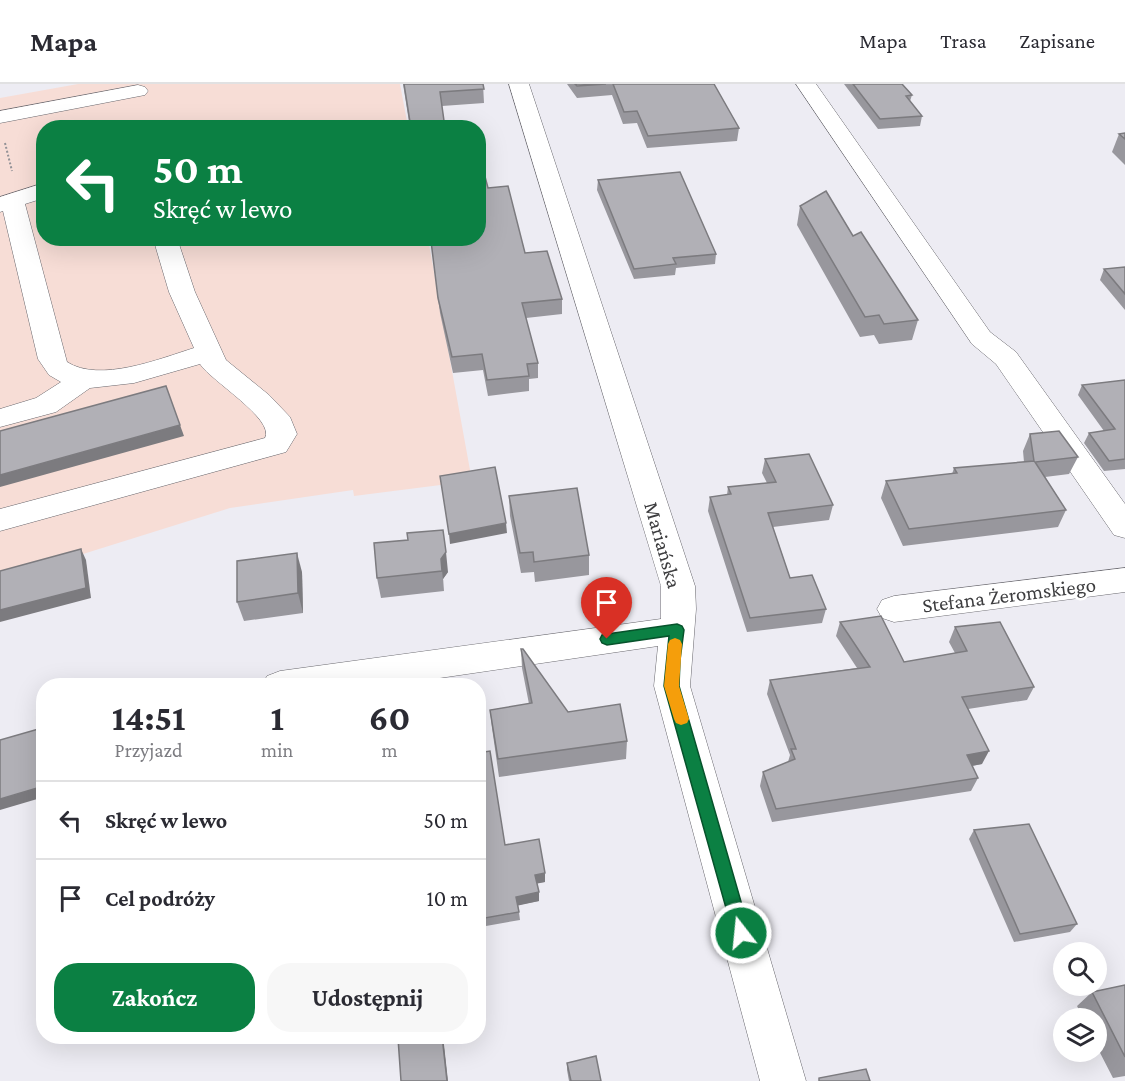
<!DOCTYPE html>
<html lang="pl">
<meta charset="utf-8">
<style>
body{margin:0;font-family:"Crimson Pro",serif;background:#f7f7f7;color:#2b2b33;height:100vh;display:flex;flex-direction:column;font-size:22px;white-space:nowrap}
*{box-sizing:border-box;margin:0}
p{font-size:20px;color:#7c7c81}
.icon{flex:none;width:33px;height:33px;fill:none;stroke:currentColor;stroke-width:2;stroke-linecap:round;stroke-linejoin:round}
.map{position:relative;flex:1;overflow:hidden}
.details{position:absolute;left:36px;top:594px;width:450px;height:366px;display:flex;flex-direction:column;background:#fff;border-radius:24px;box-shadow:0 6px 24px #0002}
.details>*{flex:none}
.top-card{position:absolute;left:36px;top:36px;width:450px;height:126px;border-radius:24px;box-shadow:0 6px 24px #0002;background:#0b8043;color:#fff;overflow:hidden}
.controls{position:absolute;left:1053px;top:858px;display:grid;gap:12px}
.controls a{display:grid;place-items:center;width:54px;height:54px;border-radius:50%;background:#fff;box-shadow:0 6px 24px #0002;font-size:30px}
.pin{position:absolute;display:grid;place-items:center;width:51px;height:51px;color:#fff;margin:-62px -26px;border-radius:50% 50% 50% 0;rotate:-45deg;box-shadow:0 0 6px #0007}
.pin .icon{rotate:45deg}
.me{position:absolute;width:66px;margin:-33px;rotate:344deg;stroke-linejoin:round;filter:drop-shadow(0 0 4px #0008)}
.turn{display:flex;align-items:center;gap:21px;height:126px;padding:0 18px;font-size:27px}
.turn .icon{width:78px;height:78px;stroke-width:2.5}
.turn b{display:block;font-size:42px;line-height:51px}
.eta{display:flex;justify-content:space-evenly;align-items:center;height:102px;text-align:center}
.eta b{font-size:36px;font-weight:700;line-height:42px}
.button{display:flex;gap:12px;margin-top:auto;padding:12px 18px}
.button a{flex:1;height:69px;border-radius:24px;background:#0b8043;color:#fff;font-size:24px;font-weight:700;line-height:69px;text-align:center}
.button a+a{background:#f7f7f7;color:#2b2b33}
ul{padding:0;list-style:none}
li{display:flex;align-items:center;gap:18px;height:78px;padding:0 18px;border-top:2px solid #e1e1e2}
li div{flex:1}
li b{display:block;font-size:22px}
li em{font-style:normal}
header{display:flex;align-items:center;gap:36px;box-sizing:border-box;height:84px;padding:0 30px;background:#fff;border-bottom:2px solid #e1e1e2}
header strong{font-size:28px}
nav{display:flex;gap:33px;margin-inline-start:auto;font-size:21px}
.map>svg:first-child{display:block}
.industrial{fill:#f7ddd6}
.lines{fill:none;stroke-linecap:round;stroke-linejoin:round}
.minor-casing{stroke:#68676d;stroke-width:1}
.path{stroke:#939297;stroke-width:2;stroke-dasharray:2 2;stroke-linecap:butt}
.minor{fill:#fff;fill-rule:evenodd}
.wall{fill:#98979d}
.shaded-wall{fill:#7c7b7f}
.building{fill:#b1b0b6;stroke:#7c7b7f;stroke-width:1.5}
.route{fill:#0b8043;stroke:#07532c;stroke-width:1.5}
.slow{fill:#f59e0b}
.labels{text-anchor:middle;stroke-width:5;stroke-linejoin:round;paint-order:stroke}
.street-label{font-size:21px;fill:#3d3d3f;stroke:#fff}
</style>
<header>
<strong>Mapa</strong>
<nav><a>Mapa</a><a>Trasa</a><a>Zapisane</a></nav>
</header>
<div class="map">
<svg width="1125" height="997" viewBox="0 0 1125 997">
<rect width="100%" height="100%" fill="#edecf3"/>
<polygon class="industrial" points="78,0 400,0 408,43 44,44 44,154 428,155 472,397 354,412 353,406 230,424 0,496 0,14"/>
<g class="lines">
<g class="minor-casing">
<g id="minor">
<polygon points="509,0 529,0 695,502 696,525 690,602 806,997 760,997 654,602 658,562 385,602 262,602 267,592 280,587 661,535 661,502"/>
<polygon points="796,0 816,0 990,248 1016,268 1125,420 1125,454 1114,451 996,280 972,260"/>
<polygon points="138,1 145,3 148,7 145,11 0,39 0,27"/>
<path d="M44,99V114L25,120L67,278C100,299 159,275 194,264L169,208L153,154H177L195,208L226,276L269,311L290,333L297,350L286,368L0,447V425L265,354C275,335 211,297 200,280L134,299L90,304L56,328L0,343V325L36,314L61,298L49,291L38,275L3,127L0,128V113Z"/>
<polygon points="1125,484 1125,508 894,538 882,534 877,525 882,516 894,512"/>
</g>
</g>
<polyline class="path" points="5,59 12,87"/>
<use href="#minor" class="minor"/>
</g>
<g class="wall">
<polygon points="403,0 483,0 484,19 442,22 445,44 410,44"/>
<polygon points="567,0 714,0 739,44 737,57 647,64 637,39 623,40 612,11 577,14"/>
<polygon points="844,0 902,0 912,11 910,17 922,32 920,42 878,45"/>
<polygon points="1125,49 1125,81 1112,68 1119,50"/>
<polygon points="598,96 716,170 715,180 676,184 675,191 634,195 597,106"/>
<polygon points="488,104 525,169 562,215 562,230 526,234 538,279 538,294 529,295 529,307 488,312 483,286 453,289 440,229 431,157 478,154"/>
<polygon points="800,122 853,152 918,236 912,256 879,260 874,251 860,253 797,141"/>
<polygon points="1125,183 1125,226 1100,196 1104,185"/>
<polygon points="1125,296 1125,385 1104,387 1084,359 1089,349 1104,347 1078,311 1082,301"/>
<polygon points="1030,350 1078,373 1069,390 1045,393 1066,426 1058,443 903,462 881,414 886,397 952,390 954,384 1024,378 1023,367"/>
<polygon points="765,375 833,421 829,436 773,443 790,494 826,525 822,539 747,548 708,427 710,413 727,411 728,403 767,399 762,389"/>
<polygon points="509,412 589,471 589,491 535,498 534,488 521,489 510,432"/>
<polygon points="374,459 448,488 443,495 444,507 381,514 377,494"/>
<polygon points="302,488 303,529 244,537 237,518"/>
<polygon points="840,538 904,578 955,569 949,558 955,543 1034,603 1027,616 968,625 982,680 972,682 978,694 971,707 772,738 760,702 763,688 788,678 790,671 767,610 770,596 857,584 836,552"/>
<polygon points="521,565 568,628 627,657 626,675 499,693 492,644 490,626 529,620 522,584"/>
<polygon points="478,669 505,761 545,798 537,799 539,817 518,821 520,836 486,842 483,828 478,829"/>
<polygon points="974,746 1077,840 1070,848 1014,858 969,755"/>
<polygon points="1125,901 1125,992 1113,994 1096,961 1096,934 1083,934 1077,922 1092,908"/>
<polygon points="567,979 601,997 569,997 567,986"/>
</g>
<g class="shaded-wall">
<polygon points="180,341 184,352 0,403 0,391"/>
<polygon points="506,439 507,449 450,460 449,450"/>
<polygon points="81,465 86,476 91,514 0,538 0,526"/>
<polygon points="446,468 448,488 443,495 444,507 441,475"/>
<polygon points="297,469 302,488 303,529 298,509"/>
<polygon points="42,644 44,647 44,677"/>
<polygon points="989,667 982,680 960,684 967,671"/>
<polygon points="44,702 44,713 0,726 0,715"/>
<polygon points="545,789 545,798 535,800 535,791"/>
<polygon points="539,808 539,817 516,822 516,813"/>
<polygon points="442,952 443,952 448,997 447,997"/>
</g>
<g class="building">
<polygon points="404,0 483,0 484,5 440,8 445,44 411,44"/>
<polygon points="575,0 606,0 577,2"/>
<polygon points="613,0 714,0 739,44 648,52 637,27 624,28"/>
<polygon points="853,0 902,0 912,11 906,12 922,32 880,35"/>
<polygon points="1125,49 1125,55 1119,50"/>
<polygon points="478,81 482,81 488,104 508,102 525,169 547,167 562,215 522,219 538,279 527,280 529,292 487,296 482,270 452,273 438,214 431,157 466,154 478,154"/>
<polygon points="680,88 716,170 673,174 676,180 634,185 598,96"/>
<polygon points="826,107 853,152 861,148 918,236 884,240 879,231 865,233 800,122"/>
<polygon points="1125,183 1125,210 1104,185"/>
<polygon points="1125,296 1125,375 1109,377 1089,349 1115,345 1082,301"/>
<polygon points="166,302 180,341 0,391 0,347"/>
<polygon points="1059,347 1078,373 1035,378 1066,426 909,445 886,397 957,389 954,384 1034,377 1030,350"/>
<polygon points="809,370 833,421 768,429 790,494 812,491 826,525 750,534 710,413 731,410 728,403 776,398 765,375"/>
<polygon points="495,383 506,439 449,450 440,392"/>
<polygon points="577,404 589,471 534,478 533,468 520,469 509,412"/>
<polygon points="443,446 446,468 441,475 442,487 377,494 374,459 408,456 407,449"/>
<polygon points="81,465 86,504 0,526 0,487"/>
<polygon points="297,469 298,509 237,518 237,477"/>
<polygon points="881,532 904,578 967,567 955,543 1000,538 1034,603 962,613 989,667 967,671 978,694 776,725 763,688 795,675 791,665 796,665 770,596 870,583 840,538"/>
<polygon points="521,565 523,565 568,628 620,620 627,657 498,675 490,626 532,619"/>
<polygon points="42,644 44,677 44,702 0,715 0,656"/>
<polygon points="490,667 505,761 539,755 545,789 535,791 539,808 516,813 519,828 485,834 482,820 478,820 478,669"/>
<polygon points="1029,740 1077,840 1020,850 974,746"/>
<polygon points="1125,901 1125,973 1092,908"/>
<polygon points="407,952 442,952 447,997 401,997 398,954"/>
<polygon points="596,972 601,997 571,997 567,979"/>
<polygon points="866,985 870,997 819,997 819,994"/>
</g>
<polygon class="route" points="677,540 682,542 684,546 680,576 679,602 750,849 747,855 741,858 735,855 733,849 664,602 669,552 607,561 602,559 600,555 602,551 607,550"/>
<polygon class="slow" points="675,554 680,556 682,560 679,602 689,635 687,639 681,641 676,639 674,635 664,602 668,560 670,556"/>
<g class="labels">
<g class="street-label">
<text transform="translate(663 461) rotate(74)" y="7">Mariańska</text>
<text transform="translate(1009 511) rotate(-7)" y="7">Stefana Żeromskiego</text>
</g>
</g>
</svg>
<div class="controls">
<a><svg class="icon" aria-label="search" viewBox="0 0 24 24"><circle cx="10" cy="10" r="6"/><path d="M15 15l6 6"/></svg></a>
<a><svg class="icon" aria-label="layers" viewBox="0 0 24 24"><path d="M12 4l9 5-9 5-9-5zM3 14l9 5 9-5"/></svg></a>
</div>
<div class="pin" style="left:607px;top:555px;background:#d93025"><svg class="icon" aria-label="arrive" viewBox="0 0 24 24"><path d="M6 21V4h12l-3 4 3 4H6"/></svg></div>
<svg class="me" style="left:741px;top:849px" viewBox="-20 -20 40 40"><circle r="17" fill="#0b8043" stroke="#fff" stroke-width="3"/><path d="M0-11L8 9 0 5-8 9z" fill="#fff"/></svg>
<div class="top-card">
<div class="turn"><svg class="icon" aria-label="left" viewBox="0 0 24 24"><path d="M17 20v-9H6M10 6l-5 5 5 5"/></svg><div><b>50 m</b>Skręć w lewo</div></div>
</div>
<section class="details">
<div class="eta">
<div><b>14:51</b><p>Przyjazd</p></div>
<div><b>1</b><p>min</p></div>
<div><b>60</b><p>m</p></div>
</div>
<ul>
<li><svg class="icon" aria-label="left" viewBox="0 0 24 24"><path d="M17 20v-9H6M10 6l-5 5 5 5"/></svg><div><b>Skręć w lewo</b></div><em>50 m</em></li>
<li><svg class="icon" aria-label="arrive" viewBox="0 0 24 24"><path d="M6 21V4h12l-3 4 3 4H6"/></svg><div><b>Cel podróży</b></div><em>10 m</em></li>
</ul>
<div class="button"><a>Zakończ</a><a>Udostępnij</a></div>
</section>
</div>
